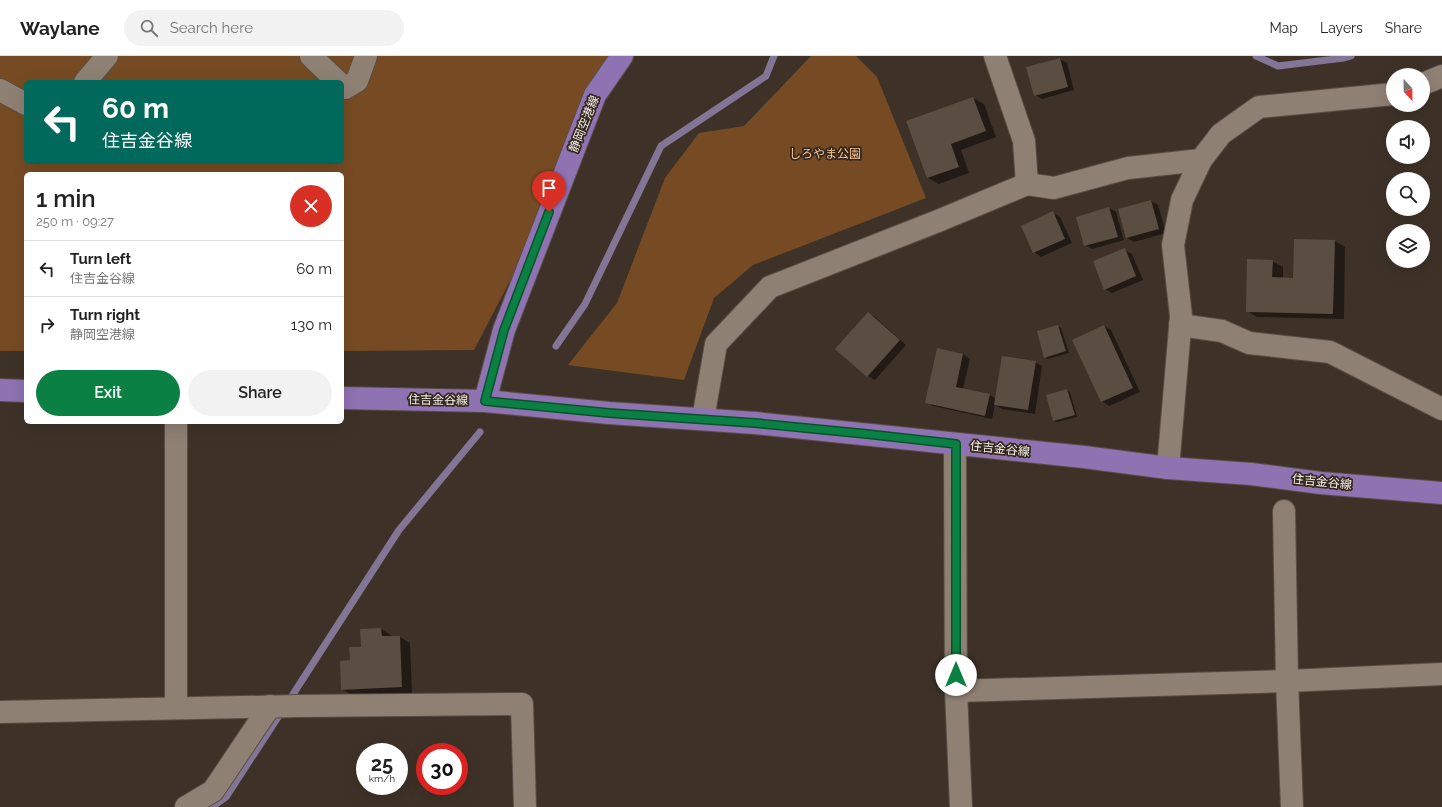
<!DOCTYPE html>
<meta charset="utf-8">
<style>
body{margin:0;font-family:Raleway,"Noto Sans JP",sans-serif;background:#f2f2f2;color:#222;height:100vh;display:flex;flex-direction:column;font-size:15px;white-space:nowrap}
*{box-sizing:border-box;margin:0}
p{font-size:13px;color:#767676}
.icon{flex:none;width:22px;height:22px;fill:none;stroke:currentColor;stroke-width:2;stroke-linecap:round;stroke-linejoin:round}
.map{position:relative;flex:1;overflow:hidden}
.side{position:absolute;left:24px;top:116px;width:320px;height:252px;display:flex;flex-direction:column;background:#fff;border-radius:6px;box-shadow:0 4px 16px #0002}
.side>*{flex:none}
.top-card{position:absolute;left:24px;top:24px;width:320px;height:84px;border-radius:6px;box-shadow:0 4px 16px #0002;background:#00695c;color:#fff;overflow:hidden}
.needle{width:26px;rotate:158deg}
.buttons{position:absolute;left:1386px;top:12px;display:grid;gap:8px}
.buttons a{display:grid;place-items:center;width:44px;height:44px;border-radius:50%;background:#fff;box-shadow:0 4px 16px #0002;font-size:20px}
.speed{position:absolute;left:356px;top:687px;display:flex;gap:8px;font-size:20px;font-weight:700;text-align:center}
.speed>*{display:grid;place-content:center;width:52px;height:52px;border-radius:50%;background:#fff;box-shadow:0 4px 16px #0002;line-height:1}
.speed small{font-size:10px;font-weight:400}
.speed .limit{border:6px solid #d22;background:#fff;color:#111}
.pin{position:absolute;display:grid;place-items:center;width:34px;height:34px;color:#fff;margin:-41px -17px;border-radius:50% 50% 50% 0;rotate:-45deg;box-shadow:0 0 4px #0007}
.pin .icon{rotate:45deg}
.me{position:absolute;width:44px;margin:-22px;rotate:0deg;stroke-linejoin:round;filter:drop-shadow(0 0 3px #0008)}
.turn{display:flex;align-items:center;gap:14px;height:84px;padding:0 12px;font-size:18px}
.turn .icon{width:52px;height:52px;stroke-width:2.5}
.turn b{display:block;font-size:28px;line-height:34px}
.round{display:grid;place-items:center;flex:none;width:42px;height:42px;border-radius:21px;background:#f2f2f2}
.head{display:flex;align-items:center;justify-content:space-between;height:68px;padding:0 12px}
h1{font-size:24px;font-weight:600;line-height:30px}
.cta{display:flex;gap:8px;margin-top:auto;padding:8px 12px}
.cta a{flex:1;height:46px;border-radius:24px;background:#0b8043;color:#fff;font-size:16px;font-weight:600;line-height:46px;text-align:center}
.cta a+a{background:#f2f2f2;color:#222}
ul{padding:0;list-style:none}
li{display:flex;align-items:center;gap:12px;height:56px;padding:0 12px;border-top:1px solid #e0e0e0}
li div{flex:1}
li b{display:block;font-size:15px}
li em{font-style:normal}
header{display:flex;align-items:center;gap:24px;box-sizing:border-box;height:56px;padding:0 20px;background:#fff;border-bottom:1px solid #e0e0e0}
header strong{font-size:19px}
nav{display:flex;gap:22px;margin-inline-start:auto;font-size:14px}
.search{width:280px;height:36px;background:#f2f2f2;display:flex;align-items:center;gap:10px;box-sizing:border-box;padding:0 14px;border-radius:22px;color:#767676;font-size:15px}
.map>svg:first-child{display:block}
.green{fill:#764b23;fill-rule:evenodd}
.shadow{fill:#0007}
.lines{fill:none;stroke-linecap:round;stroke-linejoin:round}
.stream{stroke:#827596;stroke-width:7}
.building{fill:#5a4d42}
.minor-casing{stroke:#584e45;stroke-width:24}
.major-casing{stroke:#584e45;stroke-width:24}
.minor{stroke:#8f8074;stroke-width:22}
.major{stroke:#8e72b1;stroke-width:22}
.route-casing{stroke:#07532c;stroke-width:10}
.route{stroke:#0b8043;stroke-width:7}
.labels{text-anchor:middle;stroke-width:3.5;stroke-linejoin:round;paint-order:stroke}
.street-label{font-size:12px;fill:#faf2ec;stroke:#34281e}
.park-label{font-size:12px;fill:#fdc696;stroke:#34281e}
</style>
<header>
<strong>Waylane</strong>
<div class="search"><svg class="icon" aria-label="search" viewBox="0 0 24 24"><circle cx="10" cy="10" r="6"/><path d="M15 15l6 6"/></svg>Search here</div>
<nav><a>Map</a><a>Layers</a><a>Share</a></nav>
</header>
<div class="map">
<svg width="1442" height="751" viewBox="0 0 1442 751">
<rect width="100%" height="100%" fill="#3e3228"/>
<g class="green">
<path d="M0,0H627L474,294L342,295V118H26V295H0ZM26,26H342V106H26Z"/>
<polygon points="811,0 856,0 877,21 926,142 753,209 714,242 684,324 568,309 617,247 665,122 699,77 744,70"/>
</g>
<g class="shadow">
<polygon points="1060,3 1067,7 1074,34 1042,43 1035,39"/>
<polygon points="973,42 984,48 996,81 961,94 969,117 939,128 928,122 908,66"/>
<polygon points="1151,145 1158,149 1166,177 1134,186 1127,182"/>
<polygon points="1109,152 1116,156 1124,184 1092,193 1085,189"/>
<polygon points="1053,157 1060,161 1072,187 1041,201 1034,196 1023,170"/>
<polygon points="1335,185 1345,191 1344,263 1257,261 1247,255 1272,205 1283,211 1283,223 1294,223"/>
<polygon points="1125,194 1132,198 1143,224 1112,237 1105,233"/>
<polygon points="868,257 875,261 906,289 875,324 868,320 837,292"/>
<polygon points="1058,270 1061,272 1069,297 1048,303 1045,301"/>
<polygon points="1104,270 1111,274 1140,336 1109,350 1102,345"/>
<polygon points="963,298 970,303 963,333 990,339 996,343 1035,306 1042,310 1035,358 1002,353 995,349 992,363 933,350 926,346"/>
<polygon points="1067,334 1070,336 1077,361 1057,366 1054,365"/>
<polygon points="381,573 392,580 392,581 400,581 410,587 412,637 352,639 342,633 351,605 362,592 361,574"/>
</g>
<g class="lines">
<g class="stream">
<polyline points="1256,0 1278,10 1344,2 1351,0"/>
<polyline points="556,290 585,248 661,90 766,20 774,0"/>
<polyline points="288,646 399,474 480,376"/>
<polyline points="212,751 226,741 282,655"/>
</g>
</g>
<g class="building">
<polygon points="1060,2 1068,31 1034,40 1026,11"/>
<polygon points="973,41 986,75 951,88 959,111 927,122 906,65"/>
<polygon points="1151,144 1159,173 1126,182 1118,153"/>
<polygon points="1109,151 1118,181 1084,190 1076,161"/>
<polygon points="1053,155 1065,183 1033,197 1021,170"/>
<polygon points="1294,183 1335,184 1333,258 1246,256 1247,203 1273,204 1272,221 1293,222"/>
<polygon points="1125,192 1136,220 1104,234 1093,205"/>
<polygon points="868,256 900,284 867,321 835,293"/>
<polygon points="1058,269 1066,295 1044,302 1037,275"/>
<polygon points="1104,269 1133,332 1101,346 1072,284"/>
<polygon points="937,292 963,298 956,331 990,338 985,360 925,347"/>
<polygon points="1002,300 1036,305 1028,354 994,349"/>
<polygon points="1067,333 1075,359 1053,365 1046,339"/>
<polygon points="381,572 382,580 400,580 402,631 341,634 340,605 350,604 349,591 361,591 360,573"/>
</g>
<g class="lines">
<g class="minor-casing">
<g id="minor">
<polyline points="311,0 338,26"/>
<polyline points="85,26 107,0"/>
<polyline points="1423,28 1442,20"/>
<polyline points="342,29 345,32 357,25 366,0"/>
<polyline points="0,34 26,48"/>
<polyline points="1027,128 1054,132 1128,112 1201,104"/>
<polyline points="1180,269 1222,275 1249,287 1330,296 1442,353"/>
<polyline points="703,363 716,288 770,231 938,165 1027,128 1024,85 995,0"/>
<polyline points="176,368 176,652"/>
<polyline points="955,389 956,635 961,751"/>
<polyline points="1168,412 1181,260 1173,189 1182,144 1201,104 1221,78 1259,51 1393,38"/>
<polyline points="1284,455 1287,625 1292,751"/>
<polyline points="956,635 1287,625 1442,618"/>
<polyline points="0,656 298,650 522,648 525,751"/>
<polyline points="186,751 213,735 270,650"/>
</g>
</g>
<g class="major-casing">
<g id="major">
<polyline points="0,334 26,335"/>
<polyline points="342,342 485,345 609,357 755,367 1084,401 1168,412 1251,418 1321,427 1442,437"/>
<polyline points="485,345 504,274 595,39 622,0"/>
</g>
</g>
<use href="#minor" class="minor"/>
<use href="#major" class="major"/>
</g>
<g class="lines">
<g class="route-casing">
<polyline id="route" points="549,156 504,274 485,345 609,357 755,367 867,378 956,388 956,619"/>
</g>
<use href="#route" class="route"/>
</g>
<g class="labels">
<g class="street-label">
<text transform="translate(584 68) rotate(-68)" y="4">静岡空港線</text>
<text transform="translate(438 344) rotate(1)" y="4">住吉金谷線</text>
<text transform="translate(1000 393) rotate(6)" y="4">住吉金谷線</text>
<text transform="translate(1322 426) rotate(6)" y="4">住吉金谷線</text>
</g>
<g class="park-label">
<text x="825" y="102">しろやま公園</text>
</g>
</g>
</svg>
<div class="buttons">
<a><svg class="needle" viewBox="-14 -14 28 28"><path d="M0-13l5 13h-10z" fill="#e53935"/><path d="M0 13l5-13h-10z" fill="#767676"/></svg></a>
<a><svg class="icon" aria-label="sound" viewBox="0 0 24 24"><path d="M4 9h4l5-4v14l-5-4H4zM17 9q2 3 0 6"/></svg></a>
<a><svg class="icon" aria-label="search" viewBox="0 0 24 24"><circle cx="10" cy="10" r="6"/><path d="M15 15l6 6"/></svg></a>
<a><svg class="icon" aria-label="layers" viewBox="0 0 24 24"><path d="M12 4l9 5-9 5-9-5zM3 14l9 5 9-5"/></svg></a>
</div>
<div class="speed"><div>25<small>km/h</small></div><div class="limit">30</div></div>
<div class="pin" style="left:549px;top:156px;background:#d93025"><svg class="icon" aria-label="arrive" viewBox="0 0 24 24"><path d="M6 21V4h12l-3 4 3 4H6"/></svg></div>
<svg class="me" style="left:956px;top:619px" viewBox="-20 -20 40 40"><circle r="19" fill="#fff"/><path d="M0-13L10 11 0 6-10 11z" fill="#0b8043"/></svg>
<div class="top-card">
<div class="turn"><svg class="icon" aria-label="left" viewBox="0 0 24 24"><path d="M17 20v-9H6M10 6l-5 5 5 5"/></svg><div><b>60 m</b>住吉金谷線</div></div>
</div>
<section class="side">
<div class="head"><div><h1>1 min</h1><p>250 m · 09:27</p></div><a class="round" style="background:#d93025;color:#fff"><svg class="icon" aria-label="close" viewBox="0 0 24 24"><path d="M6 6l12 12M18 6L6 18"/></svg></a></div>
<ul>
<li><svg class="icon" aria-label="left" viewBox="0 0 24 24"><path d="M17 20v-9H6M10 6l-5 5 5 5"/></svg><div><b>Turn left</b><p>住吉金谷線</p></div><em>60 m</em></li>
<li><svg class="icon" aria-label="right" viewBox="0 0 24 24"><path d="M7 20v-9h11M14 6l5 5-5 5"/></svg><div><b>Turn right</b><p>静岡空港線</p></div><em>130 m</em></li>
</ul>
<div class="cta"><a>Exit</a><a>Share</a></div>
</section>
</div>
